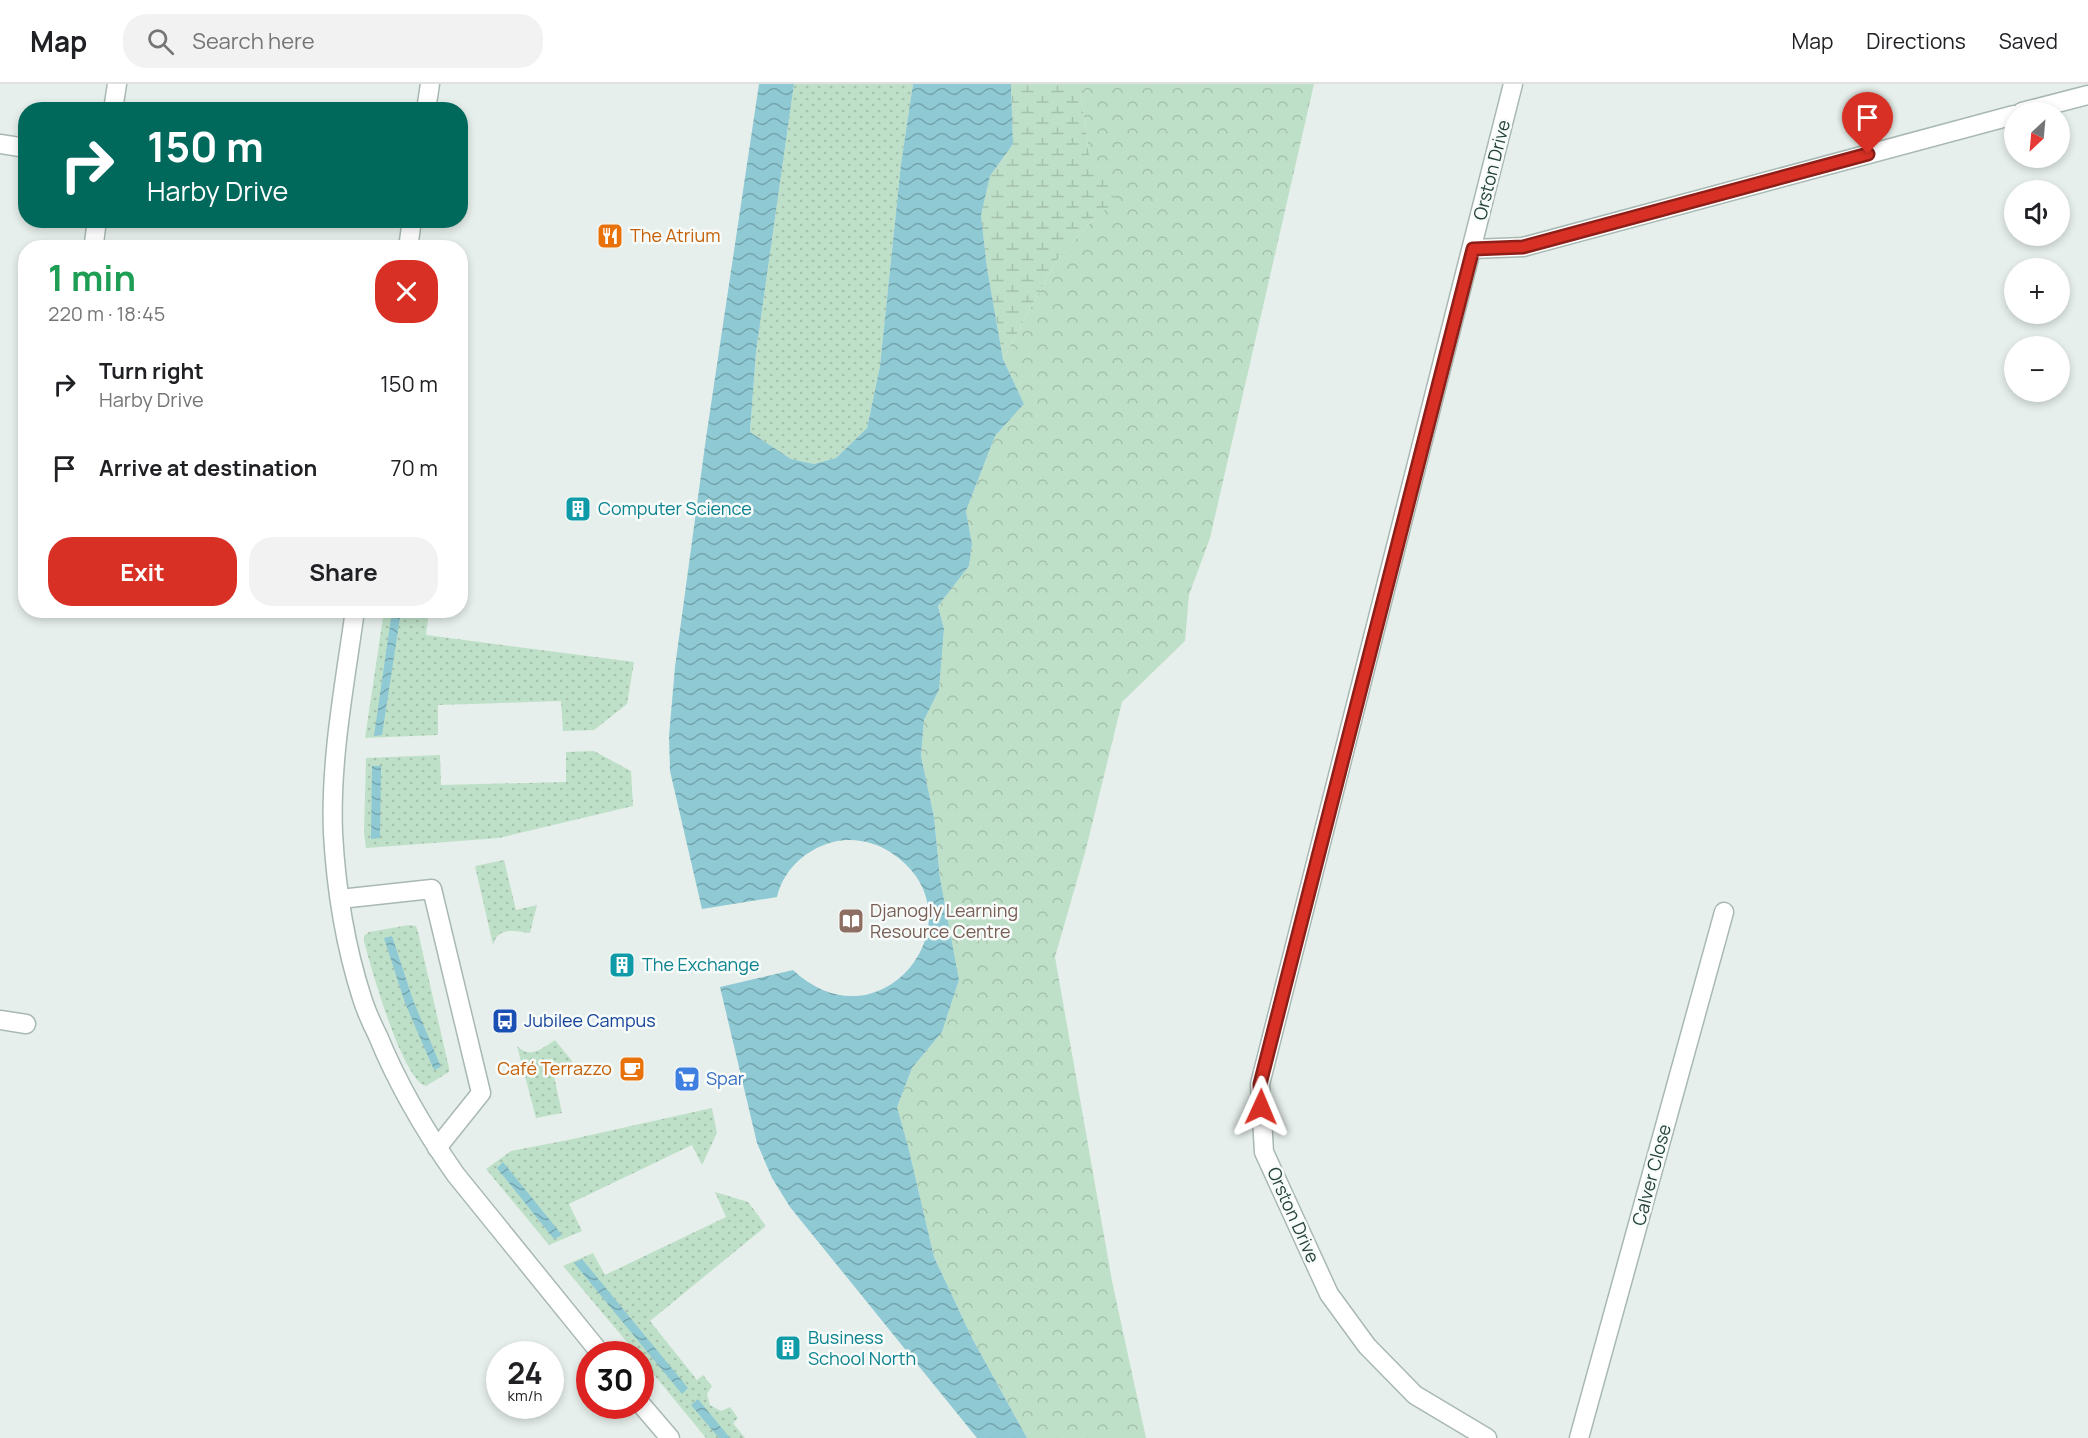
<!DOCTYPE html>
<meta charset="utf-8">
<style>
body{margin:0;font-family:Manrope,sans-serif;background:#f2f2f2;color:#202124;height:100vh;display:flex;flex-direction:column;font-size:22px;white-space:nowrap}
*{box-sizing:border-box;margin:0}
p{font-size:20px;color:#757577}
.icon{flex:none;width:33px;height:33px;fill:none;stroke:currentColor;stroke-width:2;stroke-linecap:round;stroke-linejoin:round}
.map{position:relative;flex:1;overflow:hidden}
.side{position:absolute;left:18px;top:156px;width:450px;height:378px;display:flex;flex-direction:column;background:#fff;border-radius:24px;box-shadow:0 3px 9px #0003}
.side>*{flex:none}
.hud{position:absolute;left:18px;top:18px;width:450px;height:126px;border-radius:24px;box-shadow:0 3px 9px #0003;background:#00695c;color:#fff;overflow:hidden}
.needle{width:39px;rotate:206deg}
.buttons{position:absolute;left:2004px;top:18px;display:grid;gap:12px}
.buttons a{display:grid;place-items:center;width:66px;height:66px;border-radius:50%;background:#fff;box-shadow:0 3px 9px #0003;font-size:30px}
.speed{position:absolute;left:486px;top:1257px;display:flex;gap:12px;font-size:30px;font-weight:700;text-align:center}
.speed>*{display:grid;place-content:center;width:78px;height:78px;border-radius:50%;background:#fff;box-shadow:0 3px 9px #0003;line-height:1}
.speed small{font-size:15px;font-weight:400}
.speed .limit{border:9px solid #d22;background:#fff;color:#111}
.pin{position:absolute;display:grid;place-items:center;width:51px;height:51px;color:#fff;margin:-62px -26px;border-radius:50% 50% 50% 0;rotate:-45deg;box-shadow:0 0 6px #0007}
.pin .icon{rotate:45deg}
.me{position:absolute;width:66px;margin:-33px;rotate:1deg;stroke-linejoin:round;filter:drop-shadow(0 0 4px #0008)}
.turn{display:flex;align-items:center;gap:21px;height:126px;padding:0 30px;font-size:27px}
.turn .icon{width:78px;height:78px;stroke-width:2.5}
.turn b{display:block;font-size:42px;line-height:51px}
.round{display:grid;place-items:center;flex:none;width:63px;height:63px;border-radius:24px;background:#f2f2f2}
.overview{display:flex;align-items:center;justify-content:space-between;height:102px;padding:0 30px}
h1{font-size:36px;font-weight:700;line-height:45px;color:#1e9e55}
.primary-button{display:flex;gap:12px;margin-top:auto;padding:12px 30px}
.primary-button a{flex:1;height:69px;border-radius:24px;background:#d93025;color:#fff;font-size:24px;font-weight:700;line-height:69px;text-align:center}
.primary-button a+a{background:#f2f2f2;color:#202124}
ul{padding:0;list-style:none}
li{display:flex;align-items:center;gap:18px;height:84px;padding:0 30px}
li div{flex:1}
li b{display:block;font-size:22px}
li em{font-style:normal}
header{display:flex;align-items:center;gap:36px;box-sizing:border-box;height:84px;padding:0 30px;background:#fff;border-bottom:2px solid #e0e0e0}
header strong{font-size:28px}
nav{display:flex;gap:33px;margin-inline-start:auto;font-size:21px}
.search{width:420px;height:54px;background:#f2f2f2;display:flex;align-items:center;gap:15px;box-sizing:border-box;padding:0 21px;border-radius:24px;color:#757577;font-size:22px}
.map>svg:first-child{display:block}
.grass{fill:url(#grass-dots)}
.forest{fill:url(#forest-crowns)}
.wetland{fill:url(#wetland-marsh)}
.water{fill:url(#water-waves)}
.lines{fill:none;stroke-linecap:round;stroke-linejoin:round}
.lane-casing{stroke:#a8b8b2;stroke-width:21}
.street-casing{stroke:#a8b8b2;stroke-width:21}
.lane{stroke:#fff;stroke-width:18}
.street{stroke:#fff;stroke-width:18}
.route-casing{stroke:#8d1f18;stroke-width:15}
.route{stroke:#d93025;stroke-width:10}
.labels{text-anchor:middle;stroke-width:5;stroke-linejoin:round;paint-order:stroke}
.street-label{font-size:18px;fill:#24423a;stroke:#f7fbf9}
.food-label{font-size:18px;fill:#c56008;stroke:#f7fbf9;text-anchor:start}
.culture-label{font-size:18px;fill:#0d838f;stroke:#f7fbf9;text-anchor:start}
.education-label{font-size:18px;fill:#785e54;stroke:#f7fbf9;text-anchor:start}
.transit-label{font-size:18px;fill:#164399;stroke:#f7fbf9;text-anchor:start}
.shop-label{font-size:18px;fill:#366cbe;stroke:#f7fbf9;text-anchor:start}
</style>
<header>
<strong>Map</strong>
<div class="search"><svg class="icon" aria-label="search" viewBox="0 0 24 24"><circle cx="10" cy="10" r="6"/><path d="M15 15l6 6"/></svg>Search here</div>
<nav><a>Map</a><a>Directions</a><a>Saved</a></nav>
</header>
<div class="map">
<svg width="2088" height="1354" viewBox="0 0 2088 1354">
<defs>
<pattern id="grass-dots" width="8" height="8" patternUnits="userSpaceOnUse" patternTransform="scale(1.5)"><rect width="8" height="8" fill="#bfe0c8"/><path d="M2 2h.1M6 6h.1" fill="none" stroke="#a4c1ad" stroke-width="1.8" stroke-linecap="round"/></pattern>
<pattern id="forest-crowns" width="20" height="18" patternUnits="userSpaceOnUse" patternTransform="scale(1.5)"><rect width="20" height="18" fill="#bfe0c8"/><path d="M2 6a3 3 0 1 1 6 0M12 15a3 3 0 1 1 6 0" fill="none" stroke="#a4c1ad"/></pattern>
<pattern id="wetland-marsh" width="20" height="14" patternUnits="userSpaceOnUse" patternTransform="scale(1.5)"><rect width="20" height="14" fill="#bfe0c8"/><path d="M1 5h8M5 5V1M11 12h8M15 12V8" fill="none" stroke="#a4c1ad"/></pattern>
<pattern id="water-waves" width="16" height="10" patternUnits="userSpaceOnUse" patternTransform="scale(1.5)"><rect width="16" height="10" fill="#8ec9d4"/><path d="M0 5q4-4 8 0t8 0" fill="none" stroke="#74a5ad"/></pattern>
</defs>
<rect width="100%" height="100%" fill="#e6efeb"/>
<g class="grass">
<polygon points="794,0 913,0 901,80 880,282 867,344 836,374 814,380 791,375 750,348 756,268"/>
<polygon points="384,527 429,527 426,551 634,578 627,620 594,646 563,647 561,617 438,621 438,651 365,654"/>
<polygon points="594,667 631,687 633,722 499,754 366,764 364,749 366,674 440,671 441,701 566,698 566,668"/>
<path d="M504,776L516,826L537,821L530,849C515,847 498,842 493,861L475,782Z"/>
<path d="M409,841L416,842L418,848L449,984V988L426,1002C403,998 370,881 364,857V852L369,848Z"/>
<path d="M555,956L573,978L552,983L562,1029L536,1034L517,962C530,975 541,965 555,956Z"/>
<polygon points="712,1024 717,1049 702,1081 692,1061 569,1120 582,1147 549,1161 486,1085 511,1067 568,1056"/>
<polygon points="715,1108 748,1118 766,1142 650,1237 697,1296 703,1291 712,1302 707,1310 710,1321 721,1327 730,1323 738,1334 733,1339 745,1354 706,1354 641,1275 640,1270 637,1270 563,1182 593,1169 605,1191 726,1133"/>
</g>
<polygon class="forest" points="1088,0 1314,0 1210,454 1189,511 1185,557 1122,618 1086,765 1055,873 1112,1197 1146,1354 1027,1354 972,1254 934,1173 908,1062 897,1023 912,984 942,948 959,896 940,794 934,733 921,672 924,636 939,606 944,545 938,522 969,482 972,460 966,427 995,352 1024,320 1003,275 1056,177 1089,140 1115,116 1089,70 1081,9"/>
<polygon class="wetland" points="1011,0 1088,0 1081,9 1089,70 1116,116 1089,140 1056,177 1003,275 987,184 981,131 990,92 1013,60"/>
<g class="water">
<path d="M759,0H794L756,268L750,348L791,375L814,380L836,374L867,344L880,282L901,80L913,0H1011L1013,60L990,92L981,131L987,184L1003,275L1024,320L995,352L966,427L972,460L969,482L938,522L944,545L939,606L924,636L921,672L934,733L940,794L959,896L942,948L912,984L897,1023L908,1062L934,1173L972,1254L1027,1354H977L790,1123L772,1094L757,1059L720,903L793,886C881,969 985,833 893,770C876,758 854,753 833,758C806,765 783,786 777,813L702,825L670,687L669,652L675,583L706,354Z"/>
<polygon points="392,527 401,527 382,651 374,652"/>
<polygon points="372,682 381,682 380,754 371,755"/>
<polygon points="392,852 413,916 441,983 434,986 405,919 384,854"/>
<polygon points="503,1078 562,1151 554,1155 497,1084"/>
<polygon points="582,1175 688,1304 682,1310 574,1179"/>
<polygon points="698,1315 730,1354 719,1354 691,1321"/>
</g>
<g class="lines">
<g class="lane-casing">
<g id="lane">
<polyline points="113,26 117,0"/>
<polyline points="426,26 430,0"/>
<polyline points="0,60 26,64"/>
<polyline points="94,159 97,136"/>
<polyline points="408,164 412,136"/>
<path d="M355,526C345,599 330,675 333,749C336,804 345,861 362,914C366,927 372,940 378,952C398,1001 425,1047 456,1091L601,1270"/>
<polyline points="340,815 432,805 481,1009 437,1064"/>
<polyline points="0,936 26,940"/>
<polyline points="640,1319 670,1354"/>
</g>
</g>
<g class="street-casing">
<g id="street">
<polyline points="2022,28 2088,11"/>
<polyline points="1473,165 1523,163 2014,31"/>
<polyline points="1487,1354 1415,1311 1367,1262 1329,1210 1264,1068 1260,1000 1513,0"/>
<polyline points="1579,1354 1724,828"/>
</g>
</g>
<use href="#lane" class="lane"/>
<use href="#street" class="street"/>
</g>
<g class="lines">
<g class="route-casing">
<polyline id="route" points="1261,1023 1260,1000 1473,165 1523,163 1868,70"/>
</g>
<use href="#route" class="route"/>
</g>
<defs>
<g id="restaurant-square" transform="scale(1.35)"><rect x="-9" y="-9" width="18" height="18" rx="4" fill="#e8710a" stroke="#f7fbf9"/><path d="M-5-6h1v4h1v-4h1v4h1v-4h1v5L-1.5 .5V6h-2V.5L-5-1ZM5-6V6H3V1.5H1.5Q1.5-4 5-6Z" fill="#fff"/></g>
<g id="building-square" transform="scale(1.35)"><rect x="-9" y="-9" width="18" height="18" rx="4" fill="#0f9aa8" stroke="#f7fbf9"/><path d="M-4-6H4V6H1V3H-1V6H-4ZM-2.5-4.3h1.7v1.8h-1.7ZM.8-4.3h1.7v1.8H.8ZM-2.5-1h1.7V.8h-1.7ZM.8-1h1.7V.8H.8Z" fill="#fff"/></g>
<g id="library-square" transform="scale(1.35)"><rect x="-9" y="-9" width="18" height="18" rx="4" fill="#8d6e63" stroke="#f7fbf9"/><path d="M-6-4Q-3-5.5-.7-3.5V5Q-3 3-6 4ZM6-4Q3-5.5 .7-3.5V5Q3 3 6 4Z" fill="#fff"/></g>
<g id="bus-square" transform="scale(1.35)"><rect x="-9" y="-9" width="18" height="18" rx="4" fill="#1a4fb4" stroke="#f7fbf9"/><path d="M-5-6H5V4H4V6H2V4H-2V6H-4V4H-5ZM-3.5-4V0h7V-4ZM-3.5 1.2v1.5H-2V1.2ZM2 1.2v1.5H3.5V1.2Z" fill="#fff"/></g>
<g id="cafe-square" transform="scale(1.35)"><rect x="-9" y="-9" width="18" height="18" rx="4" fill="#e8710a" stroke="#f7fbf9"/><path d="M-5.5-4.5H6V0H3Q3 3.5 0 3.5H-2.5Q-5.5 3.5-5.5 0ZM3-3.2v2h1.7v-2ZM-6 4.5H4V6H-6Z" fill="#fff"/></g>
<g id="supermarket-square" transform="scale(1.35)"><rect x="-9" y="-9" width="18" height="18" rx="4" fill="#3f7fe0" stroke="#f7fbf9"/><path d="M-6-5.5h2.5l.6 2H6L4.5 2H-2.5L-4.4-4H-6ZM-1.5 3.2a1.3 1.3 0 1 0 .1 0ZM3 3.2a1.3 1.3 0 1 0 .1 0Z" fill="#fff"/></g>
</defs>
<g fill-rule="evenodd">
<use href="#restaurant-square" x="610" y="152"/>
<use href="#building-square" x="578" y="425"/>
<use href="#library-square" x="851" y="837"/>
<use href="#building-square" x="622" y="881"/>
<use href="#bus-square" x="505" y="937"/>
<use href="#cafe-square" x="632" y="985"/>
<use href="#supermarket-square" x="687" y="995"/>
<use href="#building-square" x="788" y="1264"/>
</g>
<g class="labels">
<g class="street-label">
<text transform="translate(1492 86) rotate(-76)" y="6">Orston Drive</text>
<text transform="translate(1652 1091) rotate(-75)" y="6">Calver Close</text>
<text transform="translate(1293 1131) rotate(66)" y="6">Orston Drive</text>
</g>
<g class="food-label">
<text x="630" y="158">The Atrium</text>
<text x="612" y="991" text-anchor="end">Café Terrazzo</text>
</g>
<g class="culture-label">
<text x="598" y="431">Computer Science</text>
<text x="642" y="887">The Exchange</text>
<text x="808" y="1260">Business<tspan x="808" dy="21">School North</tspan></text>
</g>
<g class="education-label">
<text x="870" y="833">Djanogly Learning<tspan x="870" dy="21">Resource Centre</tspan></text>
</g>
<g class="transit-label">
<text x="524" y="943">Jubilee Campus</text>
</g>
<g class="shop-label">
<text x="706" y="1001">Spar</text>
</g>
</g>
</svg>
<div class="buttons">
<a><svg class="needle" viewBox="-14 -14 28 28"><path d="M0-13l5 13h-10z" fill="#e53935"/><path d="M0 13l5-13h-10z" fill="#757577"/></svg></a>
<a><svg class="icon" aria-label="sound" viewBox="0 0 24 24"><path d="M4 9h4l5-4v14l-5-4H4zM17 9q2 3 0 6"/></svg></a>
<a>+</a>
<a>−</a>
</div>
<div class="speed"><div>24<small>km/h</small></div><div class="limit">30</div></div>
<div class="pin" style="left:1868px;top:70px;background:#d93025"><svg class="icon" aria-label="arrive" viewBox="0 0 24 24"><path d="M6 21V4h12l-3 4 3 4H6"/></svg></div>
<svg class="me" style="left:1261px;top:1023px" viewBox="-20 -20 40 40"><path d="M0-17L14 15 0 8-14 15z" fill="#d93025" stroke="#fff" stroke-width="4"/></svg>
<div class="hud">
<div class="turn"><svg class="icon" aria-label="right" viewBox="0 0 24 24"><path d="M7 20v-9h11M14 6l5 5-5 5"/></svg><div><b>150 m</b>Harby Drive</div></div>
</div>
<section class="side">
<div class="overview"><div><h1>1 min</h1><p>220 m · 18:45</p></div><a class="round" style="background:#d93025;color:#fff"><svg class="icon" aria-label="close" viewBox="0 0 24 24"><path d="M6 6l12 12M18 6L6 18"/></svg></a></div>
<ul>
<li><svg class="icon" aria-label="right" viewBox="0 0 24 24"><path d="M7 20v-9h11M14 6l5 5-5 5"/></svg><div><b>Turn right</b><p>Harby Drive</p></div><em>150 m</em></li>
<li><svg class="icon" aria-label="arrive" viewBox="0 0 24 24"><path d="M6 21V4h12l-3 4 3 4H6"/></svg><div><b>Arrive at destination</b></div><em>70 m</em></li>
</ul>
<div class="primary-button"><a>Exit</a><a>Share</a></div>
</section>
</div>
